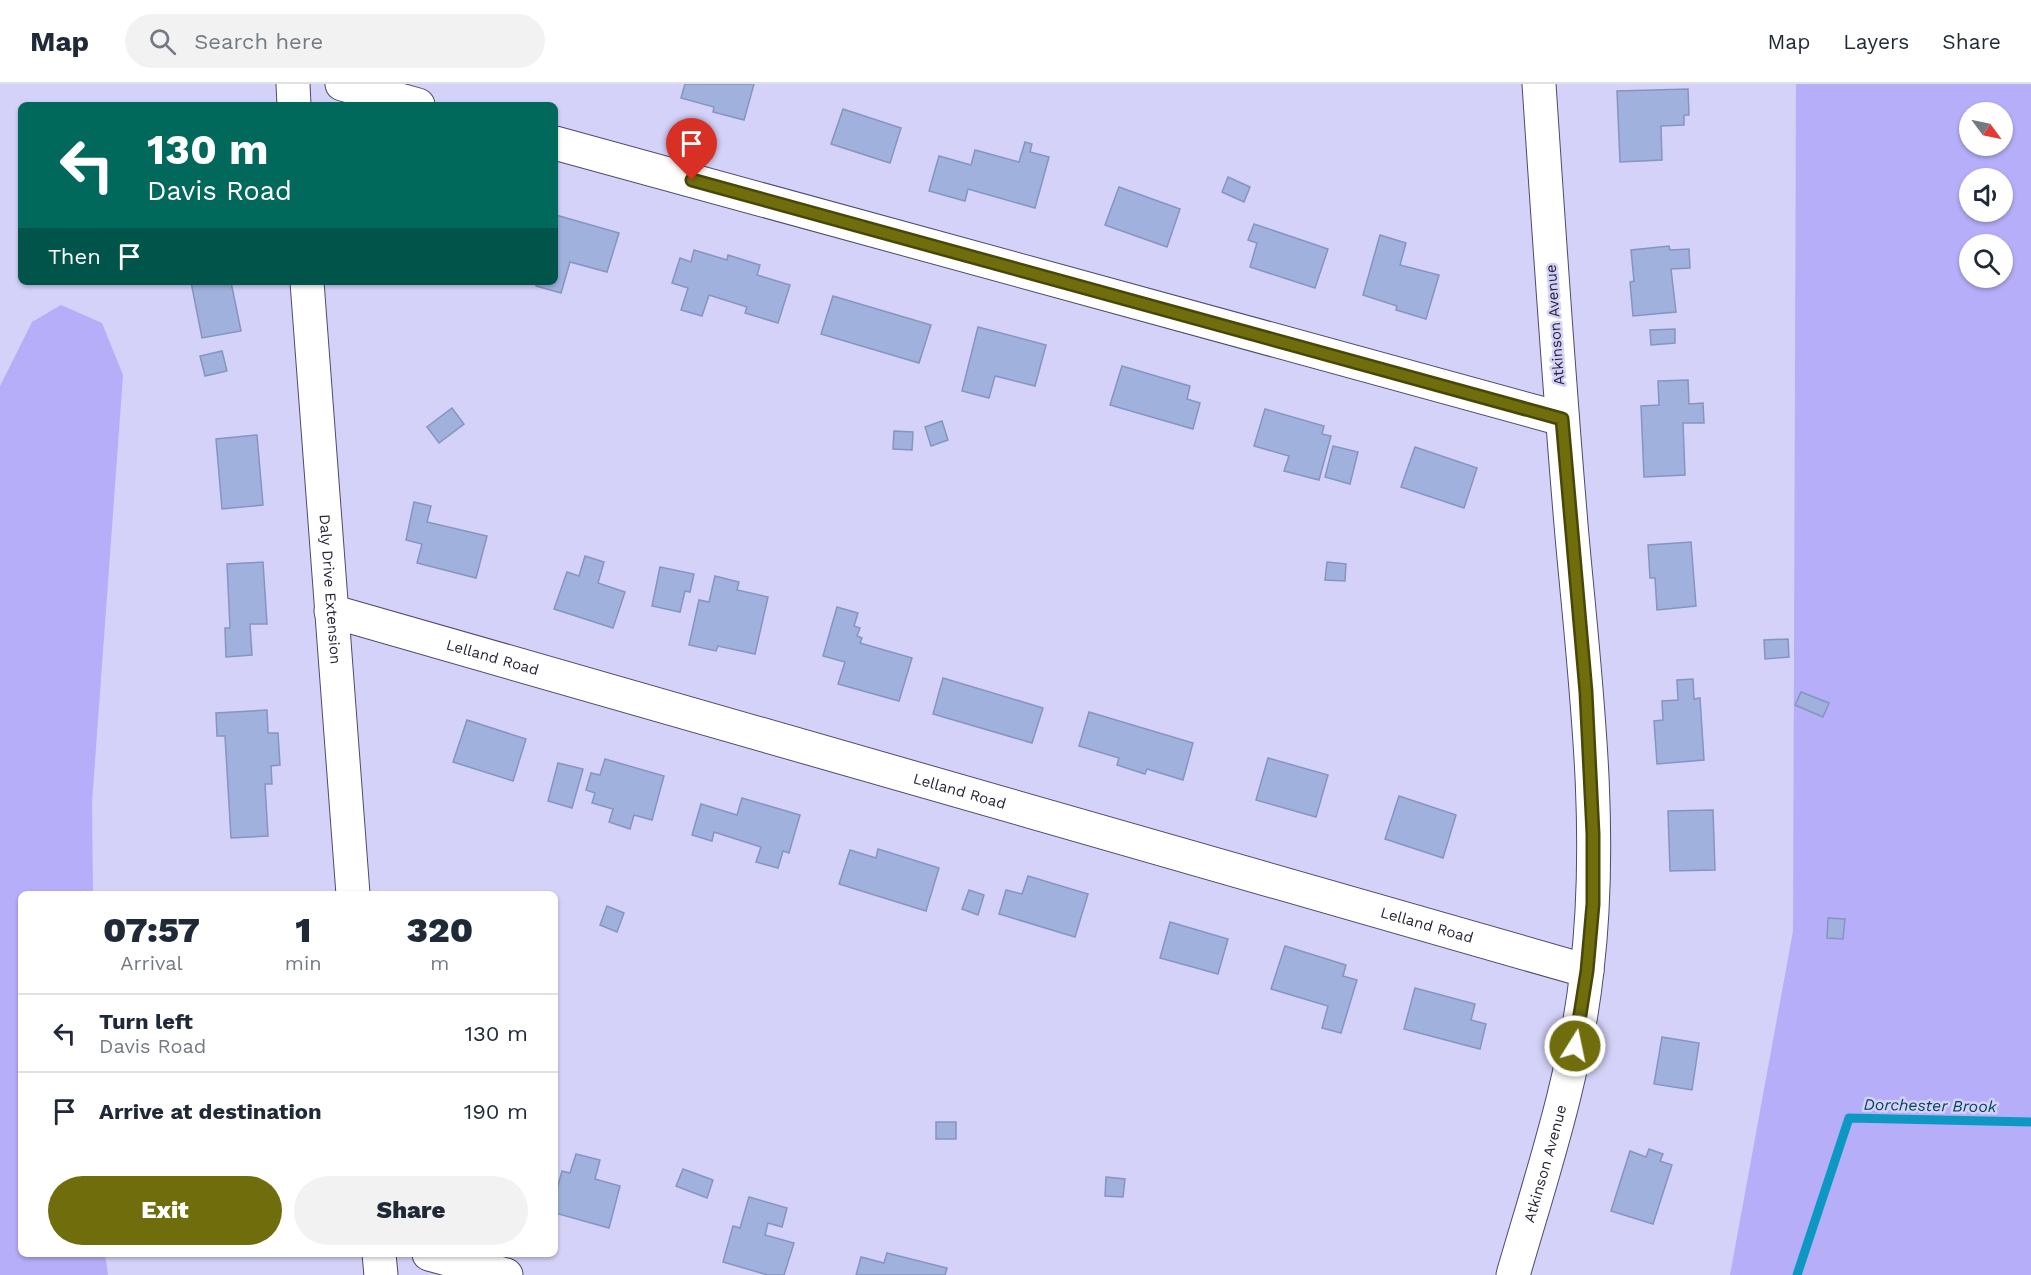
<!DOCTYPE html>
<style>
body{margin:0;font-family:"Work Sans",sans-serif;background:#f2f2f3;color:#1f2937;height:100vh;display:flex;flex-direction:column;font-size:22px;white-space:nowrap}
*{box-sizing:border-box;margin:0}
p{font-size:20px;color:#747a83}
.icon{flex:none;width:33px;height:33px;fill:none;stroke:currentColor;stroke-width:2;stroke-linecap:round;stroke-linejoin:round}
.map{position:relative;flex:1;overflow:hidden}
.details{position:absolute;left:18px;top:807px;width:540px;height:366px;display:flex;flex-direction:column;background:#fff;border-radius:9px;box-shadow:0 2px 4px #0004}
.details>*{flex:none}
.hud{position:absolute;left:18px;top:18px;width:540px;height:183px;border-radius:9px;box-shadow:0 2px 4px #0004;background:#00695c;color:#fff;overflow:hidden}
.needle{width:39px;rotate:123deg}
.tools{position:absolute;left:1959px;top:18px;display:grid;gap:12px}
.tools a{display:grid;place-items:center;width:54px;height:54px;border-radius:50%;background:#fff;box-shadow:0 2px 4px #0004;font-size:30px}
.pin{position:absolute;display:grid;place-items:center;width:51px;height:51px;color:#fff;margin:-62px -26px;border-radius:50% 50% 50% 0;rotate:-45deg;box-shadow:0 0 6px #0007}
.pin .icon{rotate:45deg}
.me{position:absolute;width:66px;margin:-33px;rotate:10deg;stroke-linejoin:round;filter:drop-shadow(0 0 4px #0008)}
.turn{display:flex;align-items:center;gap:21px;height:126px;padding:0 30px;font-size:27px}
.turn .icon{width:78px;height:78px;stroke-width:2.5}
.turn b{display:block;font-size:42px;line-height:51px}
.then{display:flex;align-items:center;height:57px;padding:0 30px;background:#0003;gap:12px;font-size:22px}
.eta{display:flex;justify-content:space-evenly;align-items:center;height:102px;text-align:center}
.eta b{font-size:36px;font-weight:800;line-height:42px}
.cta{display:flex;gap:12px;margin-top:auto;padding:12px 30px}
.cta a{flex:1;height:69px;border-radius:36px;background:#6f6d0c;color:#fff;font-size:24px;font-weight:800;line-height:69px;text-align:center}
.cta a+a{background:#f2f2f3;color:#1f2937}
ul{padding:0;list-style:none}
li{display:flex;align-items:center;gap:18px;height:78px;padding:0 30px;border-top:2px solid #e0e1e3}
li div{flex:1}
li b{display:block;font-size:22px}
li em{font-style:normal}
header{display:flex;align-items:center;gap:36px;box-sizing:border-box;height:84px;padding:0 30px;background:#fff;border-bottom:2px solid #e0e1e3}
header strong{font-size:28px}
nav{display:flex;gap:33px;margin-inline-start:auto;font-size:21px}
.search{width:420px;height:54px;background:#f2f2f3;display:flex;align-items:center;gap:15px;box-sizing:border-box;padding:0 21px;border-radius:33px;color:#747a83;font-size:22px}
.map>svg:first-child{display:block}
.green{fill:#b6aef9;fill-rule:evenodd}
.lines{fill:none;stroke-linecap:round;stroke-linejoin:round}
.stream{stroke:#0d98c4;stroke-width:9}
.building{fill:#a0b1dd;stroke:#8595bf;stroke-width:1.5}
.street-casing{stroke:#4e4971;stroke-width:35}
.street{stroke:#fff;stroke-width:33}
.route-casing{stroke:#484708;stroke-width:15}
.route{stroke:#6f6d0c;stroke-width:10}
.labels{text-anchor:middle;stroke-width:5;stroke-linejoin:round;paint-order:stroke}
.street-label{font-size:15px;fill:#262436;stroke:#d4d2f8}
.water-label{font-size:16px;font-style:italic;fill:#00455d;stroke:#d4d2f8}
</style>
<header>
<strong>Map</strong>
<div class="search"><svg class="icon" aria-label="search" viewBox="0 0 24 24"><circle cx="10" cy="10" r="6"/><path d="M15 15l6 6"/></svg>Search here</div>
<nav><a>Map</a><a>Layers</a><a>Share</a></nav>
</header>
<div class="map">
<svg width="2031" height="1191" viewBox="0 0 2031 1191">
<rect width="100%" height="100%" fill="#d4d2f8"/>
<g class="green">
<path d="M1796,0H2031V1191H1730L1793,847ZM1970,28H2002V62H1970ZM1970,94H2002V128H1970ZM1970,160H2002V194H1970Z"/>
<polygon points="61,221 102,239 123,291 92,719 93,810 21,810 21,1170 105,1170 108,1191 0,1191 0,302 32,238"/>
</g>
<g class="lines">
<polyline class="stream" points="1797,1191 1849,1034 2031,1038"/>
</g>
<g class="building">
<polygon points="685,0 754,0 744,36 713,28 714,23 681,14"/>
<polygon points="1688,5 1689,31 1684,31 1684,41 1661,42 1662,76 1620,78 1617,7"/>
<polygon points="843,25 901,44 890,79 831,60"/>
<polygon points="1025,58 1032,60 1030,68 1049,73 1035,124 968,105 965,117 929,107 939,72 971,81 975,66 1019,78"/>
<polygon points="1228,93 1250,103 1244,118 1222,108"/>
<polygon points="1119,103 1180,125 1167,163 1105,141"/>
<polygon points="556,131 619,149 607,188 570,178 561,209 536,202 537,198 555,198"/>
<polygon points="1254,140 1328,165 1315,204 1250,183 1257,159 1248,156"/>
<polygon points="1380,151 1406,159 1400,181 1439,191 1426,235 1396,226 1397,222 1363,211"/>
<polygon points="1669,162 1670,166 1689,165 1690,184 1671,185 1676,228 1633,232 1630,198 1634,197 1631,166"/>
<polygon points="694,166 727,176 728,171 760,181 757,191 790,201 778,239 745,229 747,223 709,211 702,232 681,226 688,204 672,199 680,174 691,178"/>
<polygon points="191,198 231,198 241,247 202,254"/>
<polygon points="833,212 931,241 919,279 821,250"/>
<polygon points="978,243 1046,261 1035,302 995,292 989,314 962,307"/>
<polygon points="1675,245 1675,259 1651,261 1650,246"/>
<polygon points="222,267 227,287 205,292 200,272"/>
<polygon points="1122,282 1190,302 1187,315 1200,319 1193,345 1110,321"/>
<polygon points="1688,296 1689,320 1703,319 1704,339 1683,339 1685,391 1644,393 1641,322 1659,321 1658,297"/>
<polygon points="452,324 464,340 439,359 427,343"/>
<polygon points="1265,325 1324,342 1322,350 1331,352 1319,396 1284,387 1289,372 1254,362"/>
<polygon points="942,337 948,356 931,362 925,343"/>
<polygon points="894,347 913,348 912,366 893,365"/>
<polygon points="257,351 263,421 222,425 216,355"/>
<polygon points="1333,362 1358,368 1350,400 1325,393"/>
<polygon points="1415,363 1477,384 1464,424 1401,403"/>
<polygon points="414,418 431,422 427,438 487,452 476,494 417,479 422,460 406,456"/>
<polygon points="1691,458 1696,522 1657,526 1655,494 1650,494 1648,461"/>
<polygon points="585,472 604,478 598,499 625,508 613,544 554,525 567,488 579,492"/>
<polygon points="263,478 267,540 250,540 252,571 226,573 225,544 230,544 227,480"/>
<polygon points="1327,478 1346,480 1345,497 1325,496"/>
<polygon points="660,483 694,490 690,508 685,507 680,528 652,522"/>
<polygon points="715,492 739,498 737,506 768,513 755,570 718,562 716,567 689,561 699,516 709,518"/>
<polygon points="837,523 858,529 854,542 860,544 857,552 862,554 860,559 912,574 899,617 838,600 845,578 823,572"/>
<polygon points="1788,555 1789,573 1765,575 1764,556"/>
<polygon points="943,594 1043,624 1032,659 933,630"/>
<polygon points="1693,595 1694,615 1700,614 1704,676 1657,680 1654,637 1663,636 1662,617 1678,616 1677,596"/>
<polygon points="1801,608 1829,619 1823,633 1795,621"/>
<polygon points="267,626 268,649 278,649 280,681 271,682 272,700 265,700 268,752 231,754 225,652 217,652 216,629"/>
<polygon points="1089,628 1193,659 1183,696 1147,685 1145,690 1117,681 1119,674 1079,662"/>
<polygon points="467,636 526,655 513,697 453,678"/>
<polygon points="1268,674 1328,691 1316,733 1256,716"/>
<polygon points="605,675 664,692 652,736 634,731 630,745 609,738 613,725 592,719 595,709 586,706 591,689 600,691"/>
<polygon points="558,679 583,685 572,724 548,717"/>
<polygon points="1399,712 1456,731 1443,774 1385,755"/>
<polygon points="742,714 800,731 789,769 783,767 778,784 756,778 761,763 714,748 712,757 692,751 701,720 737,731"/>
<polygon points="1713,726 1715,786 1670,787 1668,727"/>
<polygon points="878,765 939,784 926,827 839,800 850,766 876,774"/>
<polygon points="1028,792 1088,810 1075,853 999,830 1006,806 1022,810"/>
<polygon points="969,806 984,811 978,831 962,825"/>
<polygon points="607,822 624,829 617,848 600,841"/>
<polygon points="1828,834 1845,835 1843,855 1827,854"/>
<polygon points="1170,838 1228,855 1218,890 1160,874"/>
<polygon points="1285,862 1346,881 1343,892 1357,896 1341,949 1322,944 1328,922 1271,905"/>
<polygon points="1415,904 1475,920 1471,936 1486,940 1480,965 1404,945"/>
<polygon points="1662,953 1699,959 1692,1006 1654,1000"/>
<rect x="936" y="1038" width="20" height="17"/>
<polygon points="1649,1065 1663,1070 1660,1077 1672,1081 1653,1140 1611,1127 1630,1067 1646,1073"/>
<polygon points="576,1070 600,1076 595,1095 620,1102 609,1144 555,1129 555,1112 562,1087 570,1089"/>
<polygon points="683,1085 713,1096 707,1114 676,1102"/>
<polygon points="1106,1093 1125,1095 1123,1113 1105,1112"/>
<polygon points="749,1113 787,1124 782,1143 768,1139 765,1151 794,1159 784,1191 768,1191 723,1178 733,1142 740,1144"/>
<polygon points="887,1169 947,1184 945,1191 856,1191 861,1173 884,1179"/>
</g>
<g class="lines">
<g class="street-casing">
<g id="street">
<polyline points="293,0 294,21"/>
<polyline points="342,0 418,21"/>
<polyline points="555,59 1562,335"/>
<path id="s1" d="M307,198L353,810"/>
<path id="s2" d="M331,527L1587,887"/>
<polyline points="379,1170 381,1191"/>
<polyline points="429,1170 506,1191"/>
<path id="s3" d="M1513,1191C1542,1091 1576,990 1587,886C1604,742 1585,596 1572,452C1559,301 1549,151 1539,0"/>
</g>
</g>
<use href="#street" class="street"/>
</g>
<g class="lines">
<g class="route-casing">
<polyline id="route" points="692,96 1562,335 1586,608 1593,750 1593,820 1587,887 1575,962"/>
</g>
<use href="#route" class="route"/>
</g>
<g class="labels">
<g class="street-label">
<text transform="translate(1555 241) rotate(-94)" y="5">Atkinson Avenue</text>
<text dy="5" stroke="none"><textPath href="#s1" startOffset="308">Daly Drive Extension</textPath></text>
<text dy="5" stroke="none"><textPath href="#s2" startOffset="168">Lelland Road</textPath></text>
<text dy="5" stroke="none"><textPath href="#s2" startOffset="654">Lelland Road</textPath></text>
<text dy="5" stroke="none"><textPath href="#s2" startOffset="1140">Lelland Road</textPath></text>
<text dy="5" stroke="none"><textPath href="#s3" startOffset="116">Atkinson Avenue</textPath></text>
</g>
<g class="water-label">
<text transform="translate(1930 1021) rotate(1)" y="6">Dorchester Brook</text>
</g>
</g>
</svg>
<div class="tools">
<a><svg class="needle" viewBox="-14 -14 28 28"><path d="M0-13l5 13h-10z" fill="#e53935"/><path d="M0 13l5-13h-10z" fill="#747a83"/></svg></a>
<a><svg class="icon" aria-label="sound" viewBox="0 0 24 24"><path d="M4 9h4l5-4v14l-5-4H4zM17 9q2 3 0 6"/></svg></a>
<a><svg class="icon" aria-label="search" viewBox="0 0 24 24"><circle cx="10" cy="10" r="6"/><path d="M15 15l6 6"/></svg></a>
</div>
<div class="pin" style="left:692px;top:96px;background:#d93025"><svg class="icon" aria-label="arrive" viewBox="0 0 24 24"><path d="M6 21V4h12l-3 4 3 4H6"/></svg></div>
<svg class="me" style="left:1575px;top:962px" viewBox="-20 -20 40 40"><circle r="17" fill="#6f6d0c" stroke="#fff" stroke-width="3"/><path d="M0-11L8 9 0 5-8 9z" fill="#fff"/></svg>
<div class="hud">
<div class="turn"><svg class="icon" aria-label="left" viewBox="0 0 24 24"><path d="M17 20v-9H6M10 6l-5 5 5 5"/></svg><div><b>130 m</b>Davis Road</div></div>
<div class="then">Then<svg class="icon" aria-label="arrive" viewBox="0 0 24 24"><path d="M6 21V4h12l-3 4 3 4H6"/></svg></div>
</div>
<section class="details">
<div class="eta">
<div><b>07:57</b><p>Arrival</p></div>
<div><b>1</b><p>min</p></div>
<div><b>320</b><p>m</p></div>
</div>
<ul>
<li><svg class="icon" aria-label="left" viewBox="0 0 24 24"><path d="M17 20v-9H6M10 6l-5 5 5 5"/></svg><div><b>Turn left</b><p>Davis Road</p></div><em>130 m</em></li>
<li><svg class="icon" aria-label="arrive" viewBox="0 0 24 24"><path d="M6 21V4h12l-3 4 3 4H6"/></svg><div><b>Arrive at destination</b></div><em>190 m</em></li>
</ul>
<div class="cta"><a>Exit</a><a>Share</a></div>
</section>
</div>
